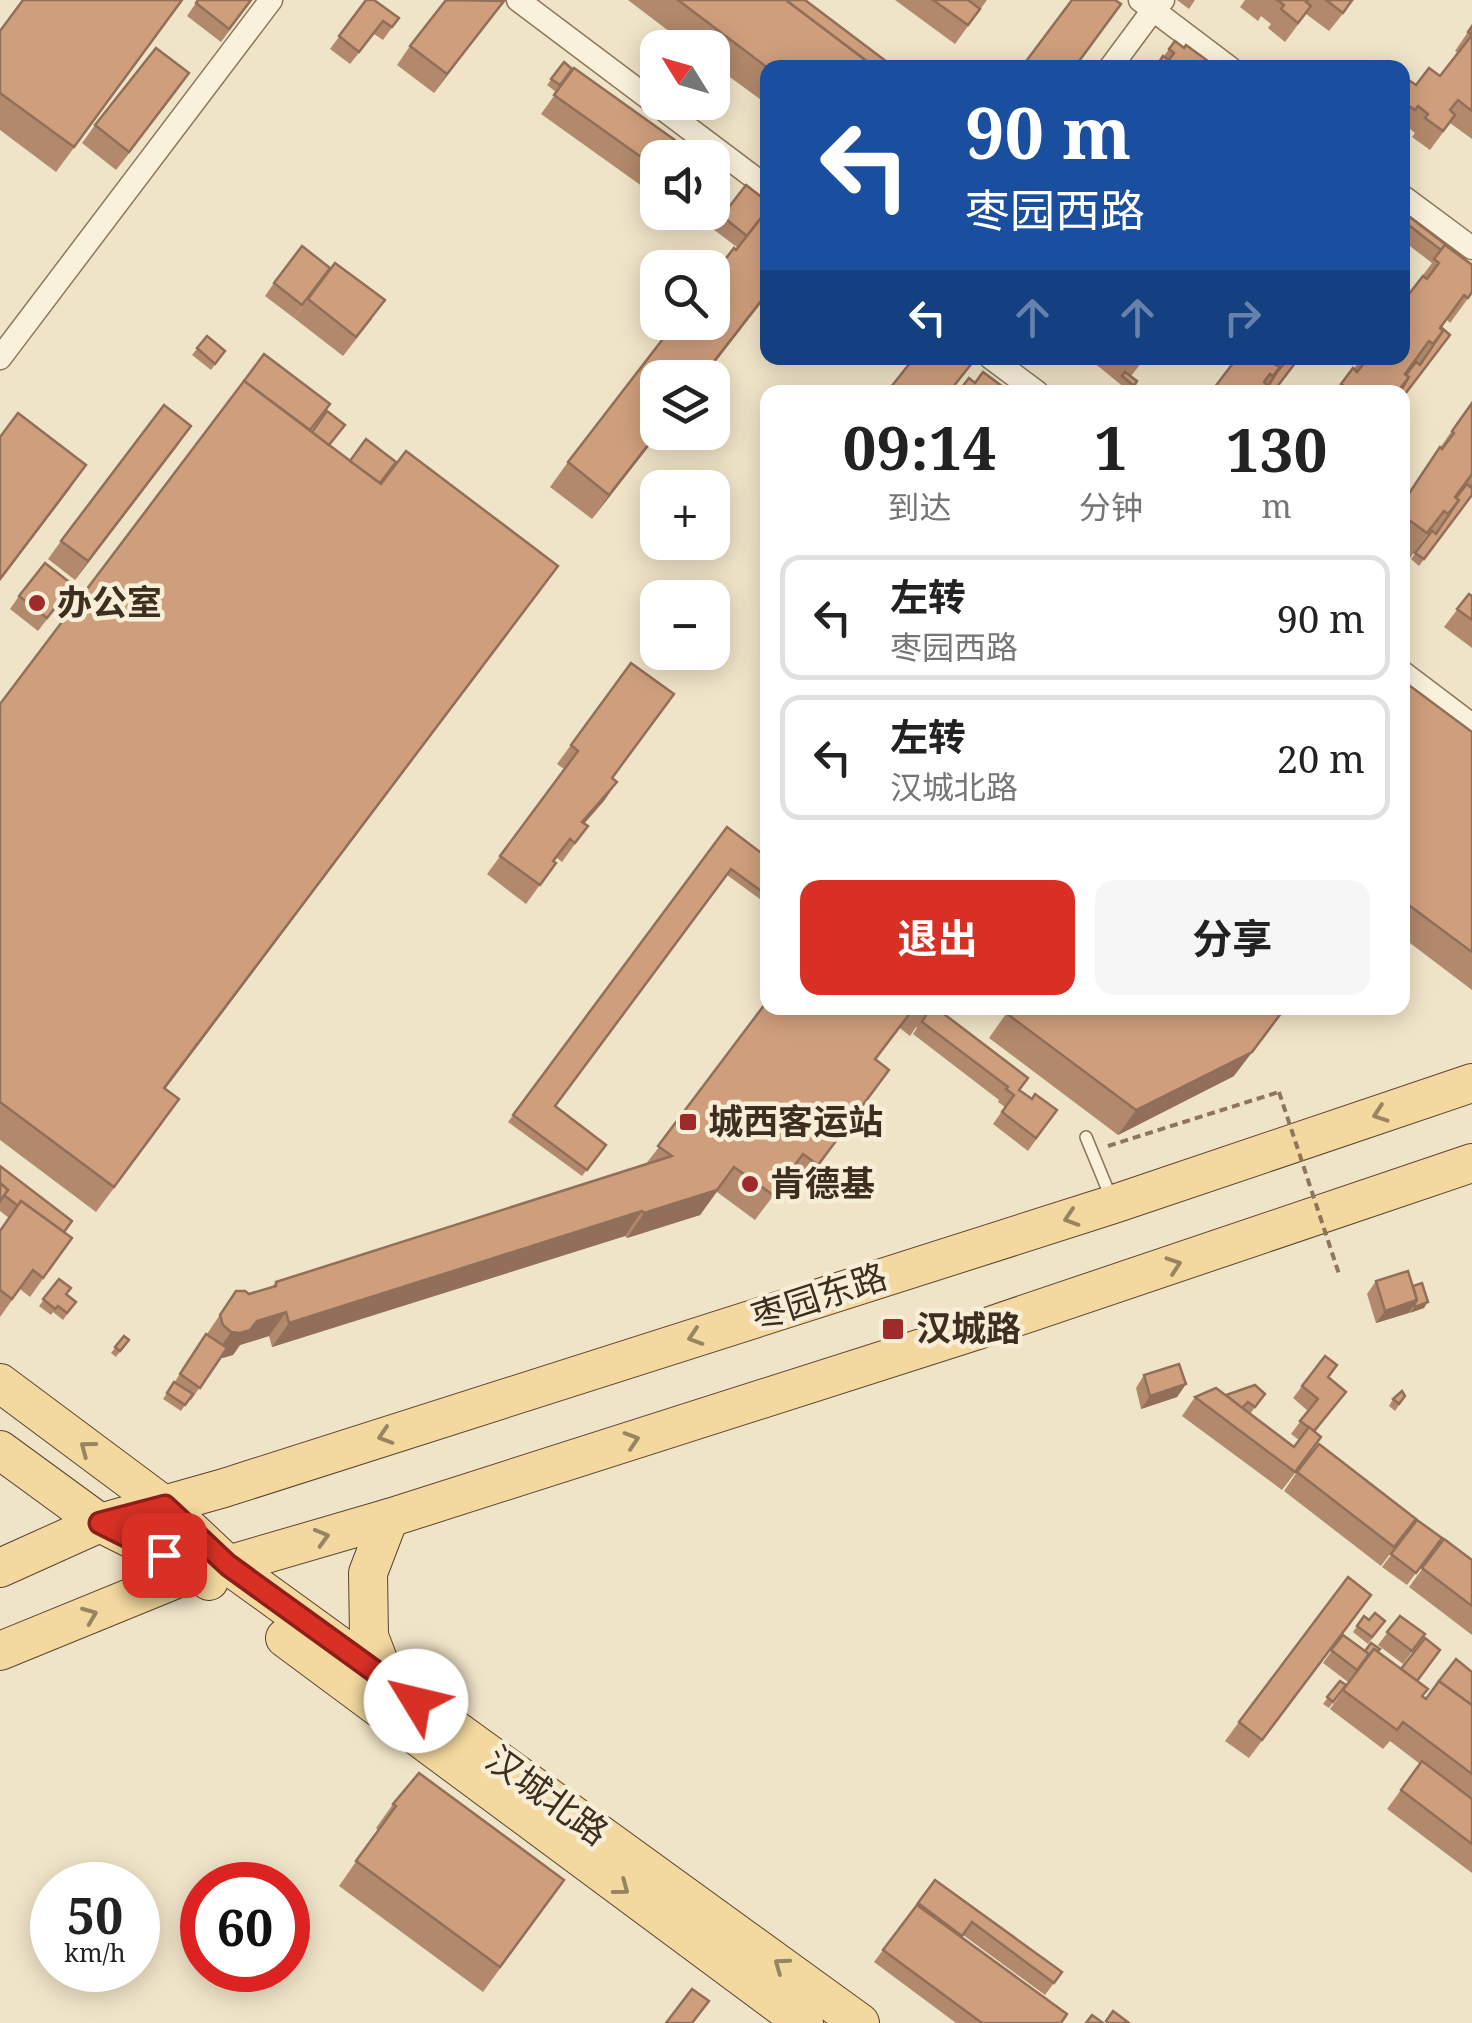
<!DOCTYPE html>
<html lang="zh">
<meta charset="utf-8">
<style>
body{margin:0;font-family:"Noto Serif","Noto Sans SC",serif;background:#f6f6f6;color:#222;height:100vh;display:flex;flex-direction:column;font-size:38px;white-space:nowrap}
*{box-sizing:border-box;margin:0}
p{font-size:32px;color:#767676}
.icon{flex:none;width:55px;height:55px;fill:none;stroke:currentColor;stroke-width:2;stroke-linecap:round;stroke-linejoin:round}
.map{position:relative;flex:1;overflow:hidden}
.details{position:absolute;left:760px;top:385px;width:650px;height:630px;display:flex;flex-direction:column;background:#fff;border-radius:20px;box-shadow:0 5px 25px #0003}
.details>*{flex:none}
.guide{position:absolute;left:760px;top:60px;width:650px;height:305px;border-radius:20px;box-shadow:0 5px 25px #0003;background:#1a4fa0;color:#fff;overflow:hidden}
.needle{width:65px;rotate:307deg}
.controls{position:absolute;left:640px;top:30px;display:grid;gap:20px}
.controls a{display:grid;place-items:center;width:90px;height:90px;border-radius:20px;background:#fff;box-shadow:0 5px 25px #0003;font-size:50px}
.speed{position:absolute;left:30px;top:1862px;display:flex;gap:20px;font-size:50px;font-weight:700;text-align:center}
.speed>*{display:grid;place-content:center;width:130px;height:130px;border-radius:50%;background:#fff;box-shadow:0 5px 25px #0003;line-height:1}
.speed small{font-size:25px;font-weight:400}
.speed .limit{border:15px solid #d22;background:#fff;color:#111}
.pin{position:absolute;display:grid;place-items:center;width:85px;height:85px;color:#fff;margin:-42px;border-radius:20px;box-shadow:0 5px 15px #0006}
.me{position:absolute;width:110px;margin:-55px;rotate:306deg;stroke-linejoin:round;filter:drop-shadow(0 0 8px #0008)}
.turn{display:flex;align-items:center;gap:35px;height:210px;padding:0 40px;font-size:45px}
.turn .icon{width:130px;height:130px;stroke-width:2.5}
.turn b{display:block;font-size:70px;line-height:85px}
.lanes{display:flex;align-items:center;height:95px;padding:0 40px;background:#0003;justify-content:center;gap:50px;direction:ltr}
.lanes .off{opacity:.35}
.eta{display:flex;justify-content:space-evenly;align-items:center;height:170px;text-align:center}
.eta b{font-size:60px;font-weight:700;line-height:70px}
.button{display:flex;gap:20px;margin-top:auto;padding:20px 40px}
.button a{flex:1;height:115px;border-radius:20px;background:#d93025;color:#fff;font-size:40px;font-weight:700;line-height:115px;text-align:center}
.button a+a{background:#f6f6f6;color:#222}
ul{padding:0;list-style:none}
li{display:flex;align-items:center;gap:30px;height:125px;margin:0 20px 15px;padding:0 20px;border:5px solid #e0e0e0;border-radius:20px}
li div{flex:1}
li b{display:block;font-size:38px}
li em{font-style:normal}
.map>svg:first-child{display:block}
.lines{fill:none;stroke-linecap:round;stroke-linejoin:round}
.lane-casing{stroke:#8d765c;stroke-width:14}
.street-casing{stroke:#8d765c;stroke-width:25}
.primary-casing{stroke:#5b4430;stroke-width:40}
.path{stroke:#8d765c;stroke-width:4;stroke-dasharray:8 5;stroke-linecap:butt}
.lane{stroke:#faf1dc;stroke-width:11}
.street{stroke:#faf1dc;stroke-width:22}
.primary{stroke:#f3d9a0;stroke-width:38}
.path-bridge{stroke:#8d765c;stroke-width:4;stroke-dasharray:8 5;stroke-linecap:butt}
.wall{fill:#b2896c}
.shaded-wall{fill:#916f58}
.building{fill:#cf9f7d;stroke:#916f58;stroke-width:2.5}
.oneway{stroke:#988460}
.route-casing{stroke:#8d1f18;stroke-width:25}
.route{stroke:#d93025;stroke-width:18}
.poi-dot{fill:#9e2a2b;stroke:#f7eed8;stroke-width:4}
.labels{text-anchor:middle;stroke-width:9;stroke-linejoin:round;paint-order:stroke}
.poi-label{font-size:35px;font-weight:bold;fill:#3d2e20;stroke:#f7eed8;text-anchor:start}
.street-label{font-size:35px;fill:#3d2e20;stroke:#f7eed8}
</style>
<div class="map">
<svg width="1472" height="2023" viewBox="0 0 1472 2023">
<rect width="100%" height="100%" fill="#f0e4c8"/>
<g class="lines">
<g class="lane-casing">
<polyline id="lane" points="1086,1137 1112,1200"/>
</g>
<g class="street-casing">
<g id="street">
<polyline points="518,0 768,188"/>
<polyline points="1140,0 1230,68"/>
<polyline points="1110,68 1153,10 1163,0"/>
<polyline points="1402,196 1472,248"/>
<polyline points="0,358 271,0"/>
<polyline points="991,358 1037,392"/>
<polyline points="1402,672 1472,725"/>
</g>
</g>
<g class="primary-casing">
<g id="primary">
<polyline points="0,1383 165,1506 228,1565 860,2023"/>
<polyline points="0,1450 100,1523 196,1571 209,1581"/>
<polyline points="0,1568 100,1523 224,1488 1114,1204 1472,1083"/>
<polyline points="285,1638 804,2023"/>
<polyline points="0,1651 196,1571 228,1565 389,1518 978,1330 1472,1163"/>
<polyline points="385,1678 369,1636 368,1573 389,1518"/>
</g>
</g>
<polyline class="path" points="1108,1146 1279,1092"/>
<use href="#lane" class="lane"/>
<use href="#street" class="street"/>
<use href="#primary" class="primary"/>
<polyline class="path-bridge" points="1279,1092 1340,1277"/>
</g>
<g class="wall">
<polygon points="23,0 183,0 56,172 0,130 0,31"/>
<polygon points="198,0 252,0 221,42 187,16"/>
<polygon points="366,0 399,18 383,40 374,34 350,64 330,49"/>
<polygon points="628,0 805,0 768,68 768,105 712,64 712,48 691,48"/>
<polygon points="895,0 987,0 955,44"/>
<polygon points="1177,0 1195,0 1189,9"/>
<polygon points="1245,0 1354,0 1329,31 1306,14 1285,42 1268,28 1271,24 1261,16 1258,21 1240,7"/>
<polygon points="490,19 434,93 397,65 410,46"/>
<polygon points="1472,26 1472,139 1450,123 1430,150 1412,137 1415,133 1405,125 1402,128 1402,91 1440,76 1458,53 1455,51"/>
<polygon points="1175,41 1209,68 1155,68"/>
<polygon points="564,62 572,69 556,92 547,85"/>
<polygon points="574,68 658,158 658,173 646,189 541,114"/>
<polygon points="189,73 116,170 82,143 95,125"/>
<polygon points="768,202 768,294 658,432 660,432 592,519 550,487 568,462 738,248 713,229 722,216"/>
<polygon points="1402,211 1472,265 1472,293 1450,323 1447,320 1440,328 1450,335 1400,392 1336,392 1362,358 1402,358 1402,303 1432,263 1402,240"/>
<polygon points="330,268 294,318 265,296 274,283"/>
<polygon points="308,299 372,319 343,356 294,318"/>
<polygon points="207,336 225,351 211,370 192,355"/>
<polygon points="1088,358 1145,358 1131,376 1137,381 1130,392"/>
<polygon points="1237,358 1300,358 1273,392 1211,392"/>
<polygon points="1472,402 1472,483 1470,487 1472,496 1419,566 1411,559 1428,536 1427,535 1410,558 1402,553 1402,498 1407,495"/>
<polygon points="311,431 350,461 396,462 558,566 165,1089 162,1124 96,1212 0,1140 0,704"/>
<polygon points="178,445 75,580 48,559 61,541"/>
<polygon points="1469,594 1472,596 1472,648 1444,627"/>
<polygon points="19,596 64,597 38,631 10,609"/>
<polygon points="631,663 613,779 617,782 584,824 588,826 562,862 557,858 554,862 556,863 526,904 487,874 564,769 557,764"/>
<polygon points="1402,680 1472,732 1472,990 1402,937"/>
<polygon points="727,827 768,858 768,905 727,875 555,1106 606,1145 582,1176 508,1122"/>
<polygon points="768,1008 943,1008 944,1014 1020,1090 1032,1099 1057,1110 1028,1151 993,1124 1005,1107 998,1102 999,1100 913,1034 917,1028 916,1027 910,1036 900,1028 876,1060 889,1070 801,1190 786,1179 755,1220 717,1192 700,1215 627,1238 625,1236 272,1347 269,1336 240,1345 233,1355 221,1357 191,1400 189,1399 181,1411 163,1399 236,1291 249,1294 272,1287 276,1282 645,1165"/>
<polygon points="981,1008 996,1008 990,1015"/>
<polygon points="1010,1008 1234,1076 1118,1135 989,1038"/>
<polygon points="0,1166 64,1233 72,1238 30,1297 20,1289 0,1317 0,1231 9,1218 0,1211"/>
<polygon points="59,1279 67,1294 76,1302 63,1320 53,1312 51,1315 39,1306"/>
<polygon points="1376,1281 1413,1286 1424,1308 1376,1323 1367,1294"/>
<polygon points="124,1336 129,1340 116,1357 111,1353"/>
<polygon points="1144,1375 1186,1384 1177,1397 1141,1409 1136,1388"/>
<polygon points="1328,1378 1346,1392 1315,1432 1308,1456 1282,1490 1182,1416 1195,1397 1265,1394 1250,1414 1294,1447 1299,1440 1291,1434 1308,1411 1293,1398 1302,1386"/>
<polygon points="1405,1396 1395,1411 1389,1406 1393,1399"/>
<polygon points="1297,1472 1416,1519 1381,1566 1284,1491"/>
<polygon points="1417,1520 1442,1538 1407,1585 1382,1567"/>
<polygon points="1444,1539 1472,1560 1472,1635 1409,1587"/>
<polygon points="1371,1595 1249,1758 1225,1741 1239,1722"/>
<polygon points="1364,1616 1369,1620 1385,1621 1368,1644 1353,1632"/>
<polygon points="1400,1616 1425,1634 1403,1664 1378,1645"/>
<polygon points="1343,1635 1365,1651 1378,1651 1417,1681 1423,1697 1426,1699 1472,1672 1472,1873 1387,1809 1420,1764 1390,1741 1383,1749 1330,1709 1361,1666 1348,1682 1323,1663"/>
<polygon points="1340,1681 1346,1685 1329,1708 1323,1704"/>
<polygon points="393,1804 564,1880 483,1992 339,1886 378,1830 376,1828"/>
<polygon points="935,1880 1062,1972 1045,1995 963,1935 961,1937 1061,2023 956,2023 874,1962"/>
</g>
<g class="shaded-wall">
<polygon points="504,1 490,19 434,93 447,74"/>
<polygon points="189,73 176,92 116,170 129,152"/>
<polygon points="768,292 761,303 703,378 701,378"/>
<polygon points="191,426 178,445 75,580 88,561"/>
<polygon points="658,432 660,432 592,519 609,495"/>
<polygon points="86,465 69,490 0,581 0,579"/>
<polygon points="558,566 540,591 147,1113 164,1088"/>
<polygon points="617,782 604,801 569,841 582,822"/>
<polygon points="1285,1008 1286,1008 1234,1076 1118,1135 1136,1110"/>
<polygon points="734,1167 700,1215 627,1238 644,1213"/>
<polygon points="642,1211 625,1236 272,1347 289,1323"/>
<polygon points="1417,1300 1409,1313 1376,1323 1385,1311"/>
<polygon points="1428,1302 1424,1308 1410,1313 1415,1307"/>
<polygon points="286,1312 269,1336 240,1345 233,1355 223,1358 214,1356 231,1332 257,1321"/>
<polygon points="1186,1384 1177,1397 1141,1409 1150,1396"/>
</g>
<g class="building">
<polygon points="23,0 182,0 74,147 0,93 0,31"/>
<polygon points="198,0 251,0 229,29 196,3"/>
<polygon points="366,0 374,0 399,18 392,27 383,21 359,52 339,36"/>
<polygon points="446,0 504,1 447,74 410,46"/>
<polygon points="678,0 786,0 876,68 768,68"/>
<polygon points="786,0 805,0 895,68 876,68"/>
<polygon points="933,0 968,0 980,9 968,25"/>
<polygon points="1072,0 1115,0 1121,4 1074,68 1021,68"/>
<polygon points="1277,0 1308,0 1306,2 1311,6 1298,23 1281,9 1284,5"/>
<polygon points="1326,0 1352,0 1343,13"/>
<polygon points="1472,26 1472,111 1458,100 1450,110 1455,115 1443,131 1425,118 1428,114 1418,106 1415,110 1402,101 1402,91 1410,81 1416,85 1429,68 1440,76 1472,35 1468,32"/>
<polygon points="1175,41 1184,48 1186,45 1212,64 1209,68 1161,68 1157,65 1163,56 1169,60 1174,53 1169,49"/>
<polygon points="156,48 189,73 129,152 95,125"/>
<polygon points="564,62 572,69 560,85 551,79"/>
<polygon points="574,68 679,143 668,158 658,158 658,169 554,95"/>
<polygon points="746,185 768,202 768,223 761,218 747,236 722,216"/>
<polygon points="1402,211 1472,265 1445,245 1441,250 1402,220"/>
<polygon points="761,218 768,223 768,292 701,378 658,378 658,432 609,495 568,462 676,322 712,322 712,276 734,248 736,250"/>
<polygon points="1445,245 1472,265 1472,292 1468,298 1464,295 1440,328 1443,331 1433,344 1429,341 1405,374 1409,377 1398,391 1394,388 1391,392 1352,392 1341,384 1353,368 1357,372 1368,358 1402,358 1402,303 1423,276 1427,279 1439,263 1434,259"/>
<polygon points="302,246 330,268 302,305 274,283"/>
<polygon points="335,263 385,300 356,337 308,299"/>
<polygon points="1442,328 1450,335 1402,398 1402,392 1400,392 1409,377 1406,375 1416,362 1420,365 1443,331"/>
<polygon points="207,336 225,351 215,364 197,348"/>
<polygon points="264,354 330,404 310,430 244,381"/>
<polygon points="914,358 976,358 949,392 887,392"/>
<polygon points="1124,358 1144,358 1140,363 1134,358 1131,364"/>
<polygon points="1237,358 1282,358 1276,365 1280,367 1273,376 1270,374 1264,382 1267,385 1261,392 1211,392"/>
<polygon points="1289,358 1299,358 1273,392 1262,392 1263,390 1265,391 1277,372"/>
<polygon points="983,372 1010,392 958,392 969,378 975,383"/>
<polygon points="1125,372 1137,381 1134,386 1122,376"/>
<polygon points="244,381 381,484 406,451 558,566 164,1088 179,1099 114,1187 0,1102 0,704"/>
<polygon points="1472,403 1472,474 1455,497 1459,500 1448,514 1444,511 1427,533 1402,515 1402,498 1405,494 1408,495 1440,447 1442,449 1454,433 1452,431"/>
<polygon points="164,405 191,426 88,561 61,541"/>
<polygon points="327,411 345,425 329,445 312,432"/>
<polygon points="18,413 86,465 0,579 0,437"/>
<polygon points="366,439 396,462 380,483 350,461"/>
<polygon points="1467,484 1470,487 1472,485 1472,495 1424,559 1415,553 1432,531 1436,534 1459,500 1456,498"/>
<polygon points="45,563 73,585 47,618 19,596"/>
<polygon points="1469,594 1472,596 1472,620 1457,609"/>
<polygon points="631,663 674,694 612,778 617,782 582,822 588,826 575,843 570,839 553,861 556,863 540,885 500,856 578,751 571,745"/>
<polygon points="1402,680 1472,732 1472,952 1402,900"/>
<polygon points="727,827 768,858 768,896 731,869 555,1106 606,1145 587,1170 513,1115"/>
<polygon points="768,1000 768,1008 914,1008 875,1059 889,1070 818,1165 803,1154 773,1195 734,1167 717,1190 644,1213 642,1211 289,1323 286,1312 257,1321 250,1330 240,1333 231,1332 223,1325 220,1315 236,1291 245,1291 249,1294 276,1286 276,1282 672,1156 658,1146"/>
<polygon points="930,1008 943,1008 946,1010 944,1014 1028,1078 1019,1090 1032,1099 1035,1094 1057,1110 1036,1138 1002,1112 1014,1095 1006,1089 1008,1087 922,1022"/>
<polygon points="1010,1008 1285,1008 1252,1052 1136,1110 1006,1013"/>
<polygon points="0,1166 72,1221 64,1232 21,1201 18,1206 4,1195 8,1190 0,1183"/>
<polygon points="0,1183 8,1190 0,1201"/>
<polygon points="21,1201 72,1238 43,1278 33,1270 12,1299 0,1290 0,1231"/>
<polygon points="1408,1271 1417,1300 1385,1311 1376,1281"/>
<polygon points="59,1279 71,1288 66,1294 76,1302 67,1313 58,1306 55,1309 43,1299"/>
<polygon points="1422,1283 1428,1302 1415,1307 1414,1305 1417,1300 1413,1286"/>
<polygon points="206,1334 227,1348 200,1388 180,1374"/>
<polygon points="124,1336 129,1340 120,1351 115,1347"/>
<polygon points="1325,1356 1337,1365 1328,1377 1346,1392 1314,1431 1300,1421 1318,1399 1302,1386"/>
<polygon points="1179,1364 1186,1384 1150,1396 1144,1375"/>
<polygon points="174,1382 193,1394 185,1405 167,1393"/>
<polygon points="1255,1385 1265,1394 1255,1407 1248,1402 1242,1408 1226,1395"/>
<polygon points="1216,1388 1294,1447 1309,1427 1321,1437 1295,1472 1195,1397"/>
<polygon points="1402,1391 1405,1396 1399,1404 1393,1399"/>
<polygon points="1319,1444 1416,1519 1394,1547 1297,1472"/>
<polygon points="1417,1520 1442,1538 1416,1573 1391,1554"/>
<polygon points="1444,1539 1472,1560 1472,1606 1422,1568"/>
<polygon points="1348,1577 1371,1595 1262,1740 1239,1722"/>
<polygon points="1375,1613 1385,1621 1372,1637 1357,1626 1364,1616 1369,1620"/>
<polygon points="1400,1616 1425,1634 1412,1651 1387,1632"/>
<polygon points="1343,1635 1369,1654 1357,1670 1331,1650"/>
<polygon points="1425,1638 1440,1650 1417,1681 1401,1669"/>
<polygon points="1371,1643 1380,1649 1378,1651 1374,1649 1366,1660 1369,1654 1365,1651"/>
<polygon points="1374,1649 1428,1689 1422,1696 1426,1699 1439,1681 1472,1705 1472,1774 1403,1722 1397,1730 1343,1690"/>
<polygon points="1456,1659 1472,1672 1472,1705 1439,1681"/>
<polygon points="1340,1681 1346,1685 1333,1702 1327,1697"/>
<polygon points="1422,1761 1472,1799 1472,1844 1401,1790"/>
<polygon points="419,1773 564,1880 500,1967 356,1861 396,1806 393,1804"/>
<polygon points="935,1880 1062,1972 1054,1983 972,1922 962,1936 918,1903"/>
<polygon points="917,1905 1067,2014 1061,2023 982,2023 883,1950"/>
<polygon points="692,1989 709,2001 692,2023 666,2023"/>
<polygon points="1113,2011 1129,2023 1108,2023 1106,2021"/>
<polygon points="1092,2015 1103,2023 1086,2023"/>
</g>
<defs><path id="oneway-chevron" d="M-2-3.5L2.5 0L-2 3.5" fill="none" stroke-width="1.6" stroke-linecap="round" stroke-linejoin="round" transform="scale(2.5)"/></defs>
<g class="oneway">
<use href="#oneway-chevron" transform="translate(1380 1114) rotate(161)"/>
<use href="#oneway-chevron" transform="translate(1071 1218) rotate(162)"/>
<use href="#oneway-chevron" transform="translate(1174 1265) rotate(-19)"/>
<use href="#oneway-chevron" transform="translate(695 1337) rotate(162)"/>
<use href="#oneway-chevron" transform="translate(385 1436) rotate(162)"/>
<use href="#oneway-chevron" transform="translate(632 1440) rotate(-18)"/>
<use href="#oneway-chevron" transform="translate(87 1448) rotate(-143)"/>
<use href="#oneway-chevron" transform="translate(322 1537) rotate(-16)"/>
<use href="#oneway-chevron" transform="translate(90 1615) rotate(-22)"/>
<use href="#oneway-chevron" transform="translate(622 1888) rotate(37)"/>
<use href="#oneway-chevron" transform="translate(781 1965) rotate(-144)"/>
</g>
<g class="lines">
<g class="route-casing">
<polyline id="route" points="164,1555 100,1523 165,1506 228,1565 416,1701"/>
</g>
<use href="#route" class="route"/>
</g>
<g class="poi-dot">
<circle cx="37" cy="603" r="10"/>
<rect x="678" y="1112" width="20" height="20" rx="5"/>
<circle cx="750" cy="1184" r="10"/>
<rect x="881" y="1317" width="24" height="24" rx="5"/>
</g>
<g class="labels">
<g class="poi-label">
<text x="57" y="615">办公室</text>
<text x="708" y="1134">城西客运站</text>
<text x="770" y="1196">肯德基</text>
<text x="916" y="1341">汉城路</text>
</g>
<g class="street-label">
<text transform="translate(819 1297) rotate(-18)" y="12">枣园东路</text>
<text transform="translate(547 1796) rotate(36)" y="12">汉城北路</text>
</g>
</g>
</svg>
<div class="controls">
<a><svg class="needle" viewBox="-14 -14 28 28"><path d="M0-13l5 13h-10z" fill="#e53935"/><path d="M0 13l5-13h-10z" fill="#767676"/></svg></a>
<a><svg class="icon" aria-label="sound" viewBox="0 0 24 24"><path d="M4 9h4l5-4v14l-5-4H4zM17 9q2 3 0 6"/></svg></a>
<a><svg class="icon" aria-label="search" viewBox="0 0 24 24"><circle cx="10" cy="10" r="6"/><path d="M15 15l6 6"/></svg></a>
<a><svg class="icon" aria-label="layers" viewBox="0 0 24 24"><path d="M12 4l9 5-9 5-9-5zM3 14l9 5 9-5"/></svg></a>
<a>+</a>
<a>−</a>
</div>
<div class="speed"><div>50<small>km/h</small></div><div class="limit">60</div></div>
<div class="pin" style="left:164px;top:1555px;background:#d93025"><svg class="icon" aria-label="arrive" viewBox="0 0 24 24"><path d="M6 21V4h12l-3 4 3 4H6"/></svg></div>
<svg class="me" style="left:416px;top:1701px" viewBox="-20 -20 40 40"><circle r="19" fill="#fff"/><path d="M0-13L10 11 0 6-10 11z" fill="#d93025"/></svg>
<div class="guide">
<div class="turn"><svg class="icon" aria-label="left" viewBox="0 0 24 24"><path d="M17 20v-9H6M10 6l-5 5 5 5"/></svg><div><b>90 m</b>枣园西路</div></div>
<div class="lanes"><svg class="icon" aria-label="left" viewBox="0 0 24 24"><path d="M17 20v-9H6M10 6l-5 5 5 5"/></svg><svg class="icon off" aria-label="ahead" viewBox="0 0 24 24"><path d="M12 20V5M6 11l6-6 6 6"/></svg><svg class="icon off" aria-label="ahead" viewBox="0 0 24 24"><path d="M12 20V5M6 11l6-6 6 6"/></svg><svg class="icon off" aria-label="right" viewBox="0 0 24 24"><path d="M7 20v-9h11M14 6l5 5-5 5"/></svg></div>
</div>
<section class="details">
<div class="eta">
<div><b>09:14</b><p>到达</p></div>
<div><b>1</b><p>分钟</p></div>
<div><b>130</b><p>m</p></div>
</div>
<ul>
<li><svg class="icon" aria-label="left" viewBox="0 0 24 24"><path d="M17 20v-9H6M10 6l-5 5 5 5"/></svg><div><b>左转</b><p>枣园西路</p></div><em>90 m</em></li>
<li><svg class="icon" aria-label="left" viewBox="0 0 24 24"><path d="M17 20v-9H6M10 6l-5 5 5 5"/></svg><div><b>左转</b><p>汉城北路</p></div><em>20 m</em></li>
</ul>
<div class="button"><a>退出</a><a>分享</a></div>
</section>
</div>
